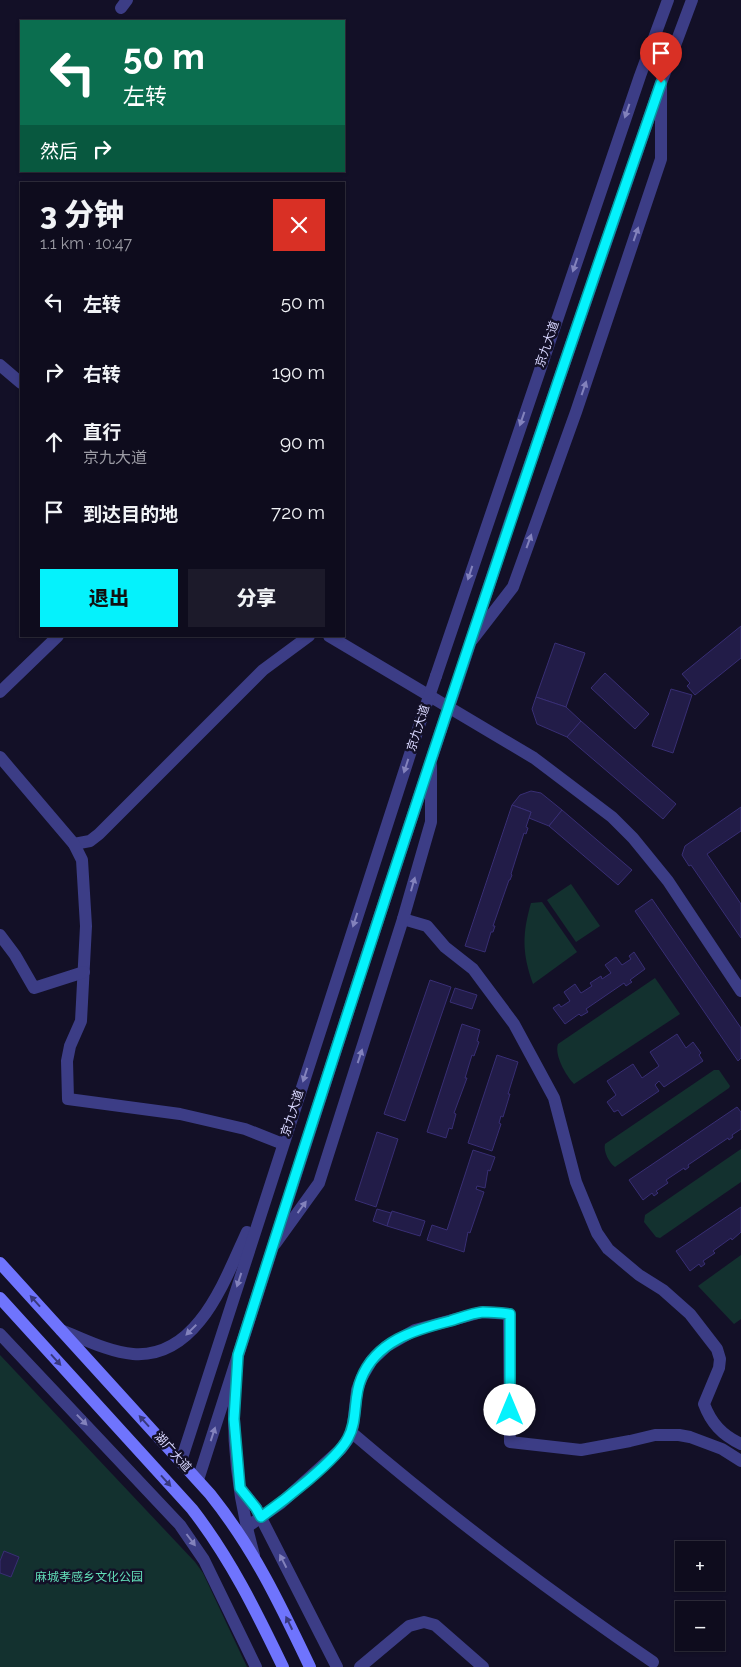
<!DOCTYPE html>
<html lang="zh">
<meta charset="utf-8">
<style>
body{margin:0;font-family:Raleway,"Noto Sans SC",sans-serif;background:#1c1a2a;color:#f1f3f6;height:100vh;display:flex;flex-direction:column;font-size:19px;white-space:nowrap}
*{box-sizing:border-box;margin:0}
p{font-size:16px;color:#9b9ba4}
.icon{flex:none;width:28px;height:28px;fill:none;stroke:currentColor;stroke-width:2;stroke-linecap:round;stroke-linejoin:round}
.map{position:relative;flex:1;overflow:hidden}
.details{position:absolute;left:20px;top:182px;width:325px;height:455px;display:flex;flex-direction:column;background:#0e0c1d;border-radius:0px;box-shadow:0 1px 4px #0004,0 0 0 1px #2e2c3b}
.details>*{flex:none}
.hud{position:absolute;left:20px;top:20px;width:325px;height:152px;border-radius:0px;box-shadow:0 1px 4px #0004,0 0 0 1px #2e2c3b;background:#0b6e4f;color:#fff;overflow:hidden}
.controls{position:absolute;left:675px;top:1541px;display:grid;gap:10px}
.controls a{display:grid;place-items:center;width:50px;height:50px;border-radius:0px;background:#0e0c1d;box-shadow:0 1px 4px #0004,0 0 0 1px #2e2c3b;font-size:25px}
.pin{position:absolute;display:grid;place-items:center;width:42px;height:42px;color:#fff;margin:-51px -21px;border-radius:50% 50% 50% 0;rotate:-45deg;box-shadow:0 0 5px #0007}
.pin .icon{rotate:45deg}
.me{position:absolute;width:55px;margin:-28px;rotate:0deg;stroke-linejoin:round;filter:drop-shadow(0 0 4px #0008)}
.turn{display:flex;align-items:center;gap:18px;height:105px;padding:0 20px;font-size:22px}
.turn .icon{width:65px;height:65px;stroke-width:2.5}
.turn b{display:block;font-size:35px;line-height:42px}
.then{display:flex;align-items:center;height:48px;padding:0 20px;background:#0003;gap:10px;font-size:19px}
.round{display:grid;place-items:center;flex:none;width:52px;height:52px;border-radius:0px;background:#1c1a2a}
.headline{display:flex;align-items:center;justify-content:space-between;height:85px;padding:0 20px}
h1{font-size:30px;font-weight:800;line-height:38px}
.cta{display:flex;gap:10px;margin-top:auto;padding:10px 20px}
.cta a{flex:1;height:58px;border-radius:0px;background:#05f2fc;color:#111;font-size:20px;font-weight:800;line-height:58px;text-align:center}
.cta a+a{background:#1c1a2a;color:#f1f3f6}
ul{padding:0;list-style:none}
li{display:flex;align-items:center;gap:15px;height:70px;padding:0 20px}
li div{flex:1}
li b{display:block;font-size:19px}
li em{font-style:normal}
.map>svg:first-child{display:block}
.green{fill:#13312f}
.building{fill:#221c48;stroke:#382e74}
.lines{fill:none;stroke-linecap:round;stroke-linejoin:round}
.minor{stroke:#3c3d86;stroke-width:12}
.tertiary{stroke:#3c3d86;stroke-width:12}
.secondary{stroke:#6f74fd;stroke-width:12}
.tertiary-bridge{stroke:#3c3d86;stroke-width:12}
.oneway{fill:#8382bc}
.oneway2{fill:#38387d}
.route-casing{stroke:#039da4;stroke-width:12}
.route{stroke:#05f2fc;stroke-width:9}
.labels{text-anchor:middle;stroke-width:5;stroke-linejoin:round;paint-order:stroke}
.street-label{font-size:12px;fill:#d9d7ff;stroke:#131027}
.park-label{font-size:12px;fill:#62dfb9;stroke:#131027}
</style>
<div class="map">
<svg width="741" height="1667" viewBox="0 0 741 1667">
<rect width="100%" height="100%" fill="#131027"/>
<g class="green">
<polygon points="571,884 600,926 576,942 547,900"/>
<path d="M542,902L577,952L533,984C522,954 522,934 531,903Z"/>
<path d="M655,978L680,1014L574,1084C566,1076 554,1055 558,1044Z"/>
<path d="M714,1070H719L730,1086L729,1088L615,1167C609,1163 603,1151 605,1144Z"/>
<polygon points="741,1149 741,1182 660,1238 656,1237 644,1222 645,1215"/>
<polygon points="741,1255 741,1319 734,1324 698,1286"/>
<polygon points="0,1355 195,1562 203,1573 247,1667 0,1667"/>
</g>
<g class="building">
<polygon points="741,626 741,658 695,695 687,686 690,683 682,674"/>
<polygon points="555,643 585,653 566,707 536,697"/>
<polygon points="605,673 649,714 635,729 591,688"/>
<polygon points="671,689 692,695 673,753 652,746"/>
<polygon points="536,697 566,707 581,721 567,737 537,724 532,709"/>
<polygon points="581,721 676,804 663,819 567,737"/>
<polygon points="531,791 541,793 562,810 549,826 529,818 531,812 512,805 520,795"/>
<polygon points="512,805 531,812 526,827 528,828 526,834 524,833 511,874 512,875 510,880 509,880 493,926 495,926 493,932 491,932 485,952 465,946"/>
<polygon points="741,807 741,831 707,854 741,904 741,938 691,865 689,866 682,855 685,846"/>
<polygon points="562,810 632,870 618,885 549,826"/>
<polygon points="652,899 741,1028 741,1058 738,1061 635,911"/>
<polygon points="634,952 645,969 630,980 632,982 626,986 624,983 586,1009 588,1012 581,1016 579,1014 565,1024 553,1008 559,1004 561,1007 570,1001 564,992 575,984 581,993 592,986 590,983 601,976 602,979 611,973 605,965 616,957 622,965 631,959 629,956"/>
<polygon points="430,980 451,987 405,1121 384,1114"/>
<polygon points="455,988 477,995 472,1009 450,1002"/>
<polygon points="462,1024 480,1030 477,1041 479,1042 474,1056 472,1055 465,1078 467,1078 454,1113 456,1114 452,1129 449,1128 446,1138 427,1132"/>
<polygon points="677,1034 686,1048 693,1042 701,1053 699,1055 703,1061 664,1087 659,1081 655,1085 659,1091 622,1116 618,1110 614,1112 607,1102 616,1095 607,1081 633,1064 642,1078 659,1066 650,1052"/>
<polygon points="497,1055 518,1062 508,1094 510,1094 503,1117 501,1116 499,1123 501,1124 492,1151 468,1143"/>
<polygon points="737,1107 741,1112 741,1129 732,1135 733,1137 729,1140 728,1138 688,1165 689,1167 685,1170 684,1168 666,1180 668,1183 656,1191 658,1193 654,1196 652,1193 643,1200 629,1180"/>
<polygon points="377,1132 398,1139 376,1207 355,1200"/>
<polygon points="473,1150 495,1157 490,1171 488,1170 485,1188 477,1186 476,1189 484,1192 470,1233 468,1232 464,1252 427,1240 432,1225 447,1230"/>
<polygon points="741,1207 741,1232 732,1240 731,1238 713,1251 715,1253 703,1261 705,1264 701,1267 699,1264 690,1271 676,1251"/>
<polygon points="377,1209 391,1213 387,1226 373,1221"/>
<polygon points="392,1211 425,1221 420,1236 387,1226"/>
<polygon points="4,1551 19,1557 11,1577 0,1573 0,1561"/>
</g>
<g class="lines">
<g class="minor">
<polyline points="121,8 127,0"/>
<polyline points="472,640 513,587 576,412 661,159 661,87"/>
<polyline points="0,692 58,636"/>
<polyline points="0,757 74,844 90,841 99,834 263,670 309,636"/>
<polyline points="74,844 82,860 86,926 81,1021 70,1046 67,1061 68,1099 180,1114 245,1129 283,1144"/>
<path d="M403,919L427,926L445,947L473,969L514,1024L554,1098L576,1182L597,1233L608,1249L639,1275L663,1290L690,1314L717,1349L720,1359L719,1368L704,1404C711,1423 722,1435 741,1444"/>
<polyline points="0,935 15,955 34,988 84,972"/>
<polyline points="275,1244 319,1183 403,919 431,822 431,765"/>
<polyline points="0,1334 180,1525 204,1560 256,1667"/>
<path d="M351,1432C447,1514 549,1591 653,1662"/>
<polyline points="240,1488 256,1508 337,1667"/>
<polyline points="247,1527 281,1503 341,1449 349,1438 353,1426 357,1390 362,1377 372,1360 387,1346 415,1330 482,1312 509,1314 510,1442 581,1450 630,1441 655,1435 679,1435 690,1437 722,1449 741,1461"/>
<polyline points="360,1667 409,1626 424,1622 435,1625 483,1667"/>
</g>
<g class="tertiary">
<polyline points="0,365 21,383"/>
<polyline points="329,636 534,758 612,817 633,838 668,881 741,991"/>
<polyline points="436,676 640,76 668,0"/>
<polyline points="456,686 512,516 661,83 692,0"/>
<path d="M61,1330C84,1339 109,1352 133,1354C198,1359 225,1279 247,1232"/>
<path d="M235,1380C231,1439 238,1498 254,1555"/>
<polyline points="181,1461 421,720"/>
<polyline points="198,1480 361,972 441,730"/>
</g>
<g class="secondary">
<path d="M0,1263L210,1494C254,1549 280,1604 310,1667"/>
<path d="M0,1298L192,1509C230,1558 256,1611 283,1667"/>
</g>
<g class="tertiary-bridge">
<polyline points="421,720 436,676"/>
<polyline points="441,730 456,686"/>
</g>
</g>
<defs><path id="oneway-solid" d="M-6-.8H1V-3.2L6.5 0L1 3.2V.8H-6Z" transform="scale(1.25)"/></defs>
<g class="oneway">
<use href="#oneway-solid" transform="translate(627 111) rotate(109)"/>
<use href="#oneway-solid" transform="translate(636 234) rotate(-71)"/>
<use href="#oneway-solid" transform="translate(575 265) rotate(109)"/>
<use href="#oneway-solid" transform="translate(584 388) rotate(-71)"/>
<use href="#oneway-solid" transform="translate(522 419) rotate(109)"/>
<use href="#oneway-solid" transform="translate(529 541) rotate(-70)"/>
<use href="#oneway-solid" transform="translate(470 573) rotate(108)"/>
<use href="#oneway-solid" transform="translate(406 766) rotate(108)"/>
<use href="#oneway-solid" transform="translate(413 884) rotate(-74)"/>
<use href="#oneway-solid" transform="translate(355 920) rotate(108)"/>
<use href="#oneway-solid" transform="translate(360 1056) rotate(-72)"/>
<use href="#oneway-solid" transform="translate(305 1075) rotate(108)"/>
<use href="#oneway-solid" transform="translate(302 1207) rotate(-54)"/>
<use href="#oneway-solid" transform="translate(239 1280) rotate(108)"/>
<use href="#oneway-solid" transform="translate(191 1330) rotate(135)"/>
<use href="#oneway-solid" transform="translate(82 1420) rotate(46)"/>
<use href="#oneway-solid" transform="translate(213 1434) rotate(-72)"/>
<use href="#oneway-solid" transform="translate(191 1540) rotate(53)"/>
<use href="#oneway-solid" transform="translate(283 1561) rotate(-117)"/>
</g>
<g class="oneway2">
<use href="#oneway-solid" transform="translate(35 1301) rotate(-132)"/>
<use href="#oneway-solid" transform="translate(56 1360) rotate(48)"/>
<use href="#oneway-solid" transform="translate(144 1421) rotate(-132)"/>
<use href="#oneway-solid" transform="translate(166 1481) rotate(48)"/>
<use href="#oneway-solid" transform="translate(289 1623) rotate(-116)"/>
</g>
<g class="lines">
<g class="route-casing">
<path id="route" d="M510,1410V1314C501,1313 492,1312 483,1312C472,1313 460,1318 450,1321C414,1330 376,1341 361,1379C353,1398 358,1420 348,1438C337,1460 282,1502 261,1517L256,1508L240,1488L234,1419L238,1355C373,929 514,505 661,83"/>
</g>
<use href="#route" class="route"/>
</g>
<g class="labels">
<g class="street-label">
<text transform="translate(547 344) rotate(-71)" y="4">京九大道</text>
<text transform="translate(418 728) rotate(-72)" y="4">京九大道</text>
<text transform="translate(292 1113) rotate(-72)" y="4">京九大道</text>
<text transform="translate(173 1452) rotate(48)" y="4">湖广大道</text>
</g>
<g class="park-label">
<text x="89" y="1581">麻城孝感乡文化公园</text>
</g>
</g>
</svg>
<div class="controls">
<a>+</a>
<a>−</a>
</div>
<div class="pin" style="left:661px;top:83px;background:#d93025"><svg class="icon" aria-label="arrive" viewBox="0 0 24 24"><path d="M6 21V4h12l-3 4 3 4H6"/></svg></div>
<svg class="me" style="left:510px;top:1410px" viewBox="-20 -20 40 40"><circle r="19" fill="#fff"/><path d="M0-13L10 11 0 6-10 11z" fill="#05f2fc"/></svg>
<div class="hud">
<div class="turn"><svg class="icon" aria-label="left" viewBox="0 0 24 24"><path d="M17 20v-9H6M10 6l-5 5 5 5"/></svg><div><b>50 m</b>左转</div></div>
<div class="then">然后<svg class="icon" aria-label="right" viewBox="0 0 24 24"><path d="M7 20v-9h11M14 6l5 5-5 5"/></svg></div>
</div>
<section class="details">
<div class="headline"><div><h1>3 分钟</h1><p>1.1 km · 10:47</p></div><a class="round" style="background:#d93025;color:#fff"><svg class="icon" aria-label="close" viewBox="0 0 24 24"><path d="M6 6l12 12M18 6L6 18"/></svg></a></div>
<ul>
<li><svg class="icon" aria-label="left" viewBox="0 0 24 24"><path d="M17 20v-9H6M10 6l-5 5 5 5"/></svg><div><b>左转</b></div><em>50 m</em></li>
<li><svg class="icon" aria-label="right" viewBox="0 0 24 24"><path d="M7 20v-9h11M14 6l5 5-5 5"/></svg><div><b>右转</b></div><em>190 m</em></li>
<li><svg class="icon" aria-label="ahead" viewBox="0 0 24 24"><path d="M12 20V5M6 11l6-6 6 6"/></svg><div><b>直行</b><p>京九大道</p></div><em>90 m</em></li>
<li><svg class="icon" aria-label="arrive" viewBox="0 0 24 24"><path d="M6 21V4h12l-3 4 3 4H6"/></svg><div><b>到达目的地</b></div><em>720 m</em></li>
</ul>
<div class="cta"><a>退出</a><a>分享</a></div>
</section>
</div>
